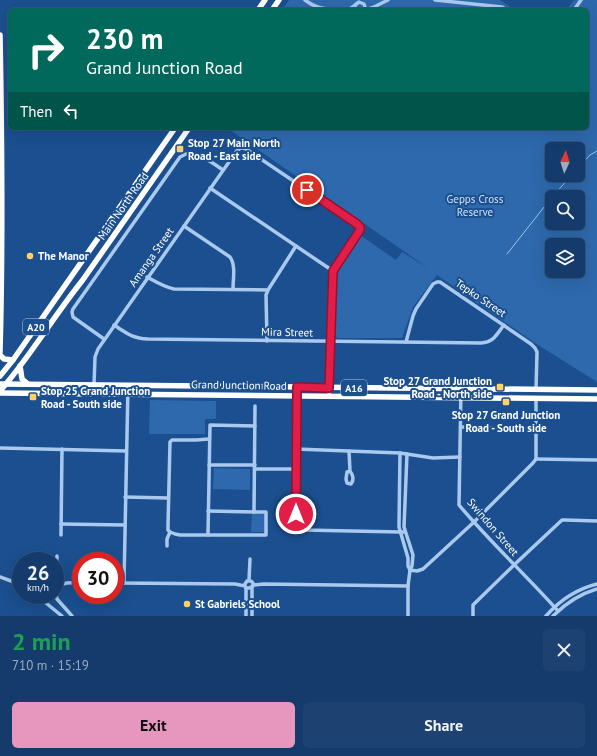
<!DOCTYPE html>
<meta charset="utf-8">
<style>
body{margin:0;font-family:"PT Sans",sans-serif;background:#1d4271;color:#f1f3f6;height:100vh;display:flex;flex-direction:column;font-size:15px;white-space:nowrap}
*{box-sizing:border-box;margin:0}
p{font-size:13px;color:#9dadc1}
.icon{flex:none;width:22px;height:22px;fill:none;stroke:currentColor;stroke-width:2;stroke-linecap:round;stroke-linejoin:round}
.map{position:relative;height:616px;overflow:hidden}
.details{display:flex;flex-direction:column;background:#143b6b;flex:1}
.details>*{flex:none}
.hud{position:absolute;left:8px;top:8px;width:581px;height:122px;border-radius:6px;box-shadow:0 4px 16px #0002,0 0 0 1px #33557e;background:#00695c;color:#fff;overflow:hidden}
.needle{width:26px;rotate:4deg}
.fabs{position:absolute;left:545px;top:142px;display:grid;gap:8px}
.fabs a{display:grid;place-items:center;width:40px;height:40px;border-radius:6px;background:#143b6b;box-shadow:0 4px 16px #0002,0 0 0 1px #33557e;font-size:20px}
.speed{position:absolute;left:12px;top:552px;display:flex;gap:8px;font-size:20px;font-weight:700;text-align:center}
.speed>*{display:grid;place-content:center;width:52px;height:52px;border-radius:50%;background:#143b6b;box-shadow:0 4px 16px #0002,0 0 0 1px #33557e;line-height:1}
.speed small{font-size:10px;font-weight:400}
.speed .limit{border:6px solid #d22;background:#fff;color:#111}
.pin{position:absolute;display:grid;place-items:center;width:34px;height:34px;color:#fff;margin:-17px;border:2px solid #fff;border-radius:50%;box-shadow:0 1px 4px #0007}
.me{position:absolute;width:44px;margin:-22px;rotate:0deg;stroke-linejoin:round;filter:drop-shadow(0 0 3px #0008)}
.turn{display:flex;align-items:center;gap:14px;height:84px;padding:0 12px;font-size:18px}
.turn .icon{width:52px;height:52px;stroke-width:2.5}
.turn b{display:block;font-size:28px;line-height:34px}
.then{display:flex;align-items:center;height:38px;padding:0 12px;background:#0003;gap:8px;font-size:15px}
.round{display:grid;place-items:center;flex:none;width:42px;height:42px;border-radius:6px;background:#1d4271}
.summary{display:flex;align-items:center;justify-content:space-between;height:68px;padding:0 12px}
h1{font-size:24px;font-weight:600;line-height:30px;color:#1e9e55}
.action{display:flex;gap:8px;margin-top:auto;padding:8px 12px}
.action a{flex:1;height:46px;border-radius:6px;background:#e797bd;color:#111;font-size:16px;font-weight:600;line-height:46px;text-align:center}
.action a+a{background:#1d4271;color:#f1f3f6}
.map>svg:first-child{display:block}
.green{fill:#2e69ad;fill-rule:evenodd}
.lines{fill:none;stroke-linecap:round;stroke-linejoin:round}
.stream{stroke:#9cc4f0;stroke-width:1}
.minor{stroke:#a9c9ee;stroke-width:3.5}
.highway{stroke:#fff;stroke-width:5.5}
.route-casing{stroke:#92132f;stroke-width:10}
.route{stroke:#e11d48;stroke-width:7}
.poi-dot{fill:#ffd166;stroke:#1b4f8f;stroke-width:1.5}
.labels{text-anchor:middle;stroke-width:4;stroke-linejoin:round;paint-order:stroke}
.shield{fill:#1b4f8f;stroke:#bbcadd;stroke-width:1}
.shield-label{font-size:10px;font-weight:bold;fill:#fff}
.poi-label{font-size:11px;font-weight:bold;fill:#fff;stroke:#1b4f8f;text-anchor:start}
.park-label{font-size:11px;fill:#cfe3fa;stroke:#1b4f8f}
.street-label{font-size:11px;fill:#fff;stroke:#1b4f8f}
</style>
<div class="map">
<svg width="597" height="616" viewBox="0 0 597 616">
<rect width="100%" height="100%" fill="#1b4f8f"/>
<g class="green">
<polygon points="289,0 500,0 515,10 282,10"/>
<path d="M574,0H597V382L535,343L437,275L413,307L402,338H338L336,337L335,332C335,315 334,278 341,264C346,254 354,245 360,235L396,260L402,252L428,268L227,128H587V10H566ZM552,149H578V175H552ZM552,197H578V223H552ZM552,245H578V271H552Z"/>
<polygon points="150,400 216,401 216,419 205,419 205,434 149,434"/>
<polygon points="214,468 250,469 250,490 213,489"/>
<polygon points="252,513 265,513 265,532 251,532"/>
</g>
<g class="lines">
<g class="stream">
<polyline points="578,168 590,155 597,151"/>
<polyline points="552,197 572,175"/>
<polyline points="507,254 552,197"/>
</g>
<g class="minor">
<path d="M305,0C314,7 322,9 334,10"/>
<polyline points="435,0 502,7 507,10"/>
<polyline points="348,10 354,6"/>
<polyline points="355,10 355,5 359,2 364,4 365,7 365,10"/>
<polyline points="366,10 374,7 388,0"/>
<polyline points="574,10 581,0"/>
<polyline points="210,188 333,271"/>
<path d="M184,226L230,257C236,265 233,279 233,289"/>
<path d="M147,277C156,282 164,287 174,289L268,290"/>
<path d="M114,325C128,334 132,338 148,339L481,343C494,342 496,335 504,325"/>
<path d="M104,339L73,317L72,312L73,309L180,157C182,156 184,155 186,154C197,151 214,164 223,170"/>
<polyline points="267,341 266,295 268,290 296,246"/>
<polyline points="406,342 413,316 416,309 433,284 437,282 440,282 531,344 535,348 537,352 536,390"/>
<path d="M94,385L95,357L98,349L236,152C239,148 241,147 246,149L357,224C360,227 360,229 358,233L333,271L329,396"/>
<polyline points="297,387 296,529 303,530 400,532 405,532"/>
<path d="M461,389L459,505C490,542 526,575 558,611"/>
<polyline points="461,427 535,429"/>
<polyline points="0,448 126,451"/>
<polyline points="296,449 400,453 433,458 460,457"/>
<path d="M349,451L350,471C353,475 354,480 351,484L347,483L346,479L347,472L350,471"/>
<polyline points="400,453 399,527 408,558 408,566 410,570 412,566 413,555 404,527 407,454"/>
<polyline points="536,459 597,460"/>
<polyline points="209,465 255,465"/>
<polyline points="255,469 296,469"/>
<polyline points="125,497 168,498"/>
<polyline points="208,511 254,512"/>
<polyline points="61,524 125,525"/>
<polyline points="170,532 175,534 180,535 266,535 266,512 254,512 255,406"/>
<polyline points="61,535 62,449"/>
<polyline points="208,535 210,425 255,426"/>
<polyline points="167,546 167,539 170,532 168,530 168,526 170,442 172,440 196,440 209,439"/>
<polyline points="0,577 11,581 21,582"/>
<polyline points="56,578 57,556"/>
<polyline points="249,580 250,559"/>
<polyline points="115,583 235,584 245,586 246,588 249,588 253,586 253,583 251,581 247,581 245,584 245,586"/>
<polyline points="124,583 128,386"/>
<polyline points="253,585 264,584 408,586"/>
<path d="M55,586L58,587C65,581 73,583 81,583"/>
<polyline points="55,588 57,599 72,616"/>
<polyline points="31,595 46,603 62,616"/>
<polyline points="246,616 246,588"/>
<polyline points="252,616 252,587"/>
<polyline points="408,616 408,586 410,570 417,571 423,569 474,522 533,463 536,459 536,398"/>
<polyline points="473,616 473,605 514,565 562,520 565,520 597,521"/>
<path d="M546,616C560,600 577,589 597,584"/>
<path d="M553,616C566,603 580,594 597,589"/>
</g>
<g class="highway">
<polyline points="258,10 265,0"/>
<polyline points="272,10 279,0"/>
<path d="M0,35C2,140 3,246 0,352"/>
<polyline points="0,355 4,359 13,360"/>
<polyline points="20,366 22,379 28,384"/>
<polyline points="0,376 13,360 175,128"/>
<polyline points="0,384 597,390"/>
<path d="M0,391C30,357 53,317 82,281L189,128"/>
<polyline points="0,393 597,399"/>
</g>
</g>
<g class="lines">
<g class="route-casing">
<polyline id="route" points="296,514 297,387 329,388 333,271 360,230 360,227 357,224 307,190"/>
</g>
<use href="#route" class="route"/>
</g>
<g class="poi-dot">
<rect x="176" y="145" width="8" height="8" rx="2"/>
<circle cx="30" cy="256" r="4"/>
<rect x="496" y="383" width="8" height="8" rx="2"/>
<rect x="29" y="393" width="8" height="8" rx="2"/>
<rect x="502" y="398" width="8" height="8" rx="2"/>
<circle cx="187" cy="604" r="4"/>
</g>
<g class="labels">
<g class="shield">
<rect x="23" y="319" width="26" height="16" rx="3"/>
<rect x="341" y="380" width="26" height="16" rx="3"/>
</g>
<g class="shield-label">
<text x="36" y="331">A20</text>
<text x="354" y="392">A16</text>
</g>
<g class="poi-label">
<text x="188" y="147">Stop 27 Main North<tspan x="188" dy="13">Road - East side</tspan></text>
<text x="38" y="260">The Manor</text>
<text x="492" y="385" text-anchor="end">Stop 27 Grand Junction<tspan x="492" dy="13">Road - North side</tspan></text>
<text x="41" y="395">Stop 25 Grand Junction<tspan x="41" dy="13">Road - South side</tspan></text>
<text x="506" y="419" text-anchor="middle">Stop 27 Grand Junction<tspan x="506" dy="13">Road - South side</tspan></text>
<text x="195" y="608">St Gabriels School</text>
</g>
<g class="park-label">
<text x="475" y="203">Gepps Cross<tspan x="475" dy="13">Reserve</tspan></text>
</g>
<g class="street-label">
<text transform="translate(123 206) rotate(-55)" y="4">Main North Road</text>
<text transform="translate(151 257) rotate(-55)" y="4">Amanga Street</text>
<text transform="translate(481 298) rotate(34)" y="4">Tepko Street</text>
<text transform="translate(287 332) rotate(1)" y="4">Mira Street</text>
<text transform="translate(239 385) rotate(1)" y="4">Grand Junction Road</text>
<text transform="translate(493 527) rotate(49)" y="4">Swindon Street</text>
</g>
</g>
</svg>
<div class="fabs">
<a><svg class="needle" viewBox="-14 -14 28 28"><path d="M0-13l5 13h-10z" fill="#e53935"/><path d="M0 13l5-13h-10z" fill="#9dadc1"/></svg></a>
<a><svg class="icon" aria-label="search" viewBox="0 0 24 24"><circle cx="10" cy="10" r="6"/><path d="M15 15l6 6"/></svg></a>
<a><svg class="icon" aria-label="layers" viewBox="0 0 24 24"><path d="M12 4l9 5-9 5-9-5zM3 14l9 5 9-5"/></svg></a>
</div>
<div class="speed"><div>26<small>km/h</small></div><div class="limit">30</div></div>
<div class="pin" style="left:307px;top:190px;background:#d93025"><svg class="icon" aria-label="arrive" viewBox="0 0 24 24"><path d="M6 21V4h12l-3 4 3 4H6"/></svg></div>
<svg class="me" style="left:296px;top:514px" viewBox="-20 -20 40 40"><circle r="17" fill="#e11d48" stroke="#fff" stroke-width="3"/><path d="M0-11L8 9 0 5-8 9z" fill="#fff"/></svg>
<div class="hud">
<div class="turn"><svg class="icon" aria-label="right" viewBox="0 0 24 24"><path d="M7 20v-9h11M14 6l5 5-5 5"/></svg><div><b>230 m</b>Grand Junction Road</div></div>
<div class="then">Then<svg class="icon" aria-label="left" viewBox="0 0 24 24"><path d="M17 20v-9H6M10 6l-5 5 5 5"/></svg></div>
</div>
</div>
<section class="details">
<div class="summary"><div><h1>2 min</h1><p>710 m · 15:19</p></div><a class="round"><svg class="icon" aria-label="close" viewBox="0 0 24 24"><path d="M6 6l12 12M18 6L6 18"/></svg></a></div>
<div class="action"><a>Exit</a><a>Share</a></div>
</section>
